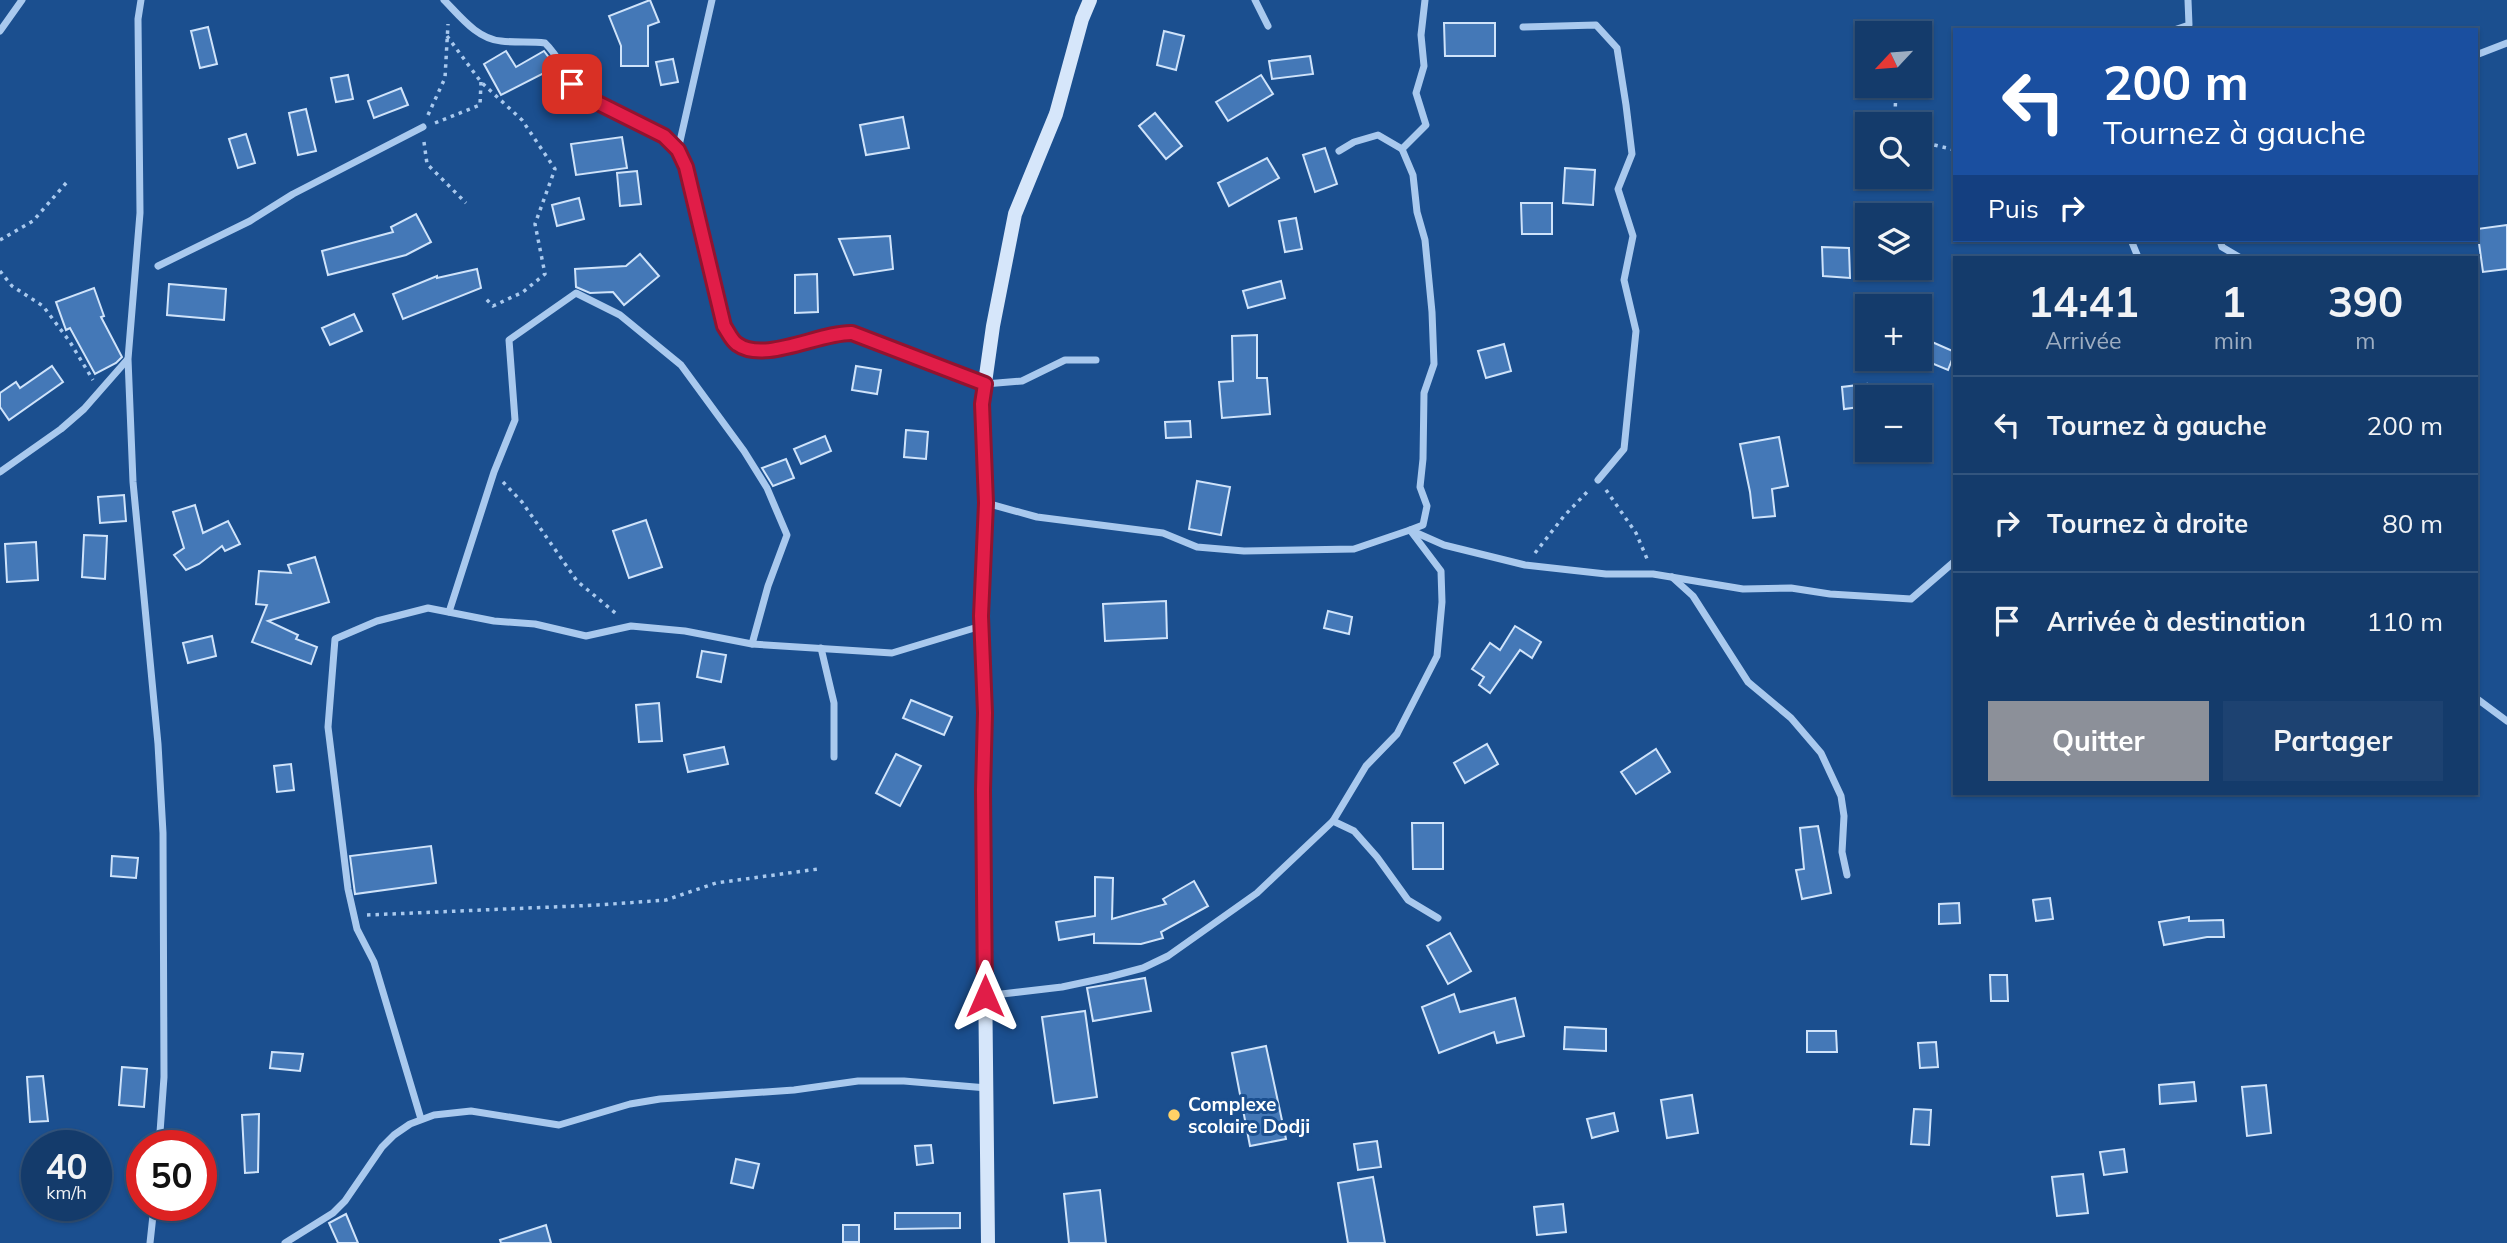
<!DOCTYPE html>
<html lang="fr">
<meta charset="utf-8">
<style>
body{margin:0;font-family:Mulish,sans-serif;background:#1d4271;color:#f1f3f6;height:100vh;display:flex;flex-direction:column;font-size:26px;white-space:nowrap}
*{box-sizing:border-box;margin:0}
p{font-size:23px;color:#9dadc1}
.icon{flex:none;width:38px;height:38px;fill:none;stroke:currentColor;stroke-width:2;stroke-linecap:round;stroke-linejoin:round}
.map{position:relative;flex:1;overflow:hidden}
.sheet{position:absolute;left:1953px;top:256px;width:525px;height:539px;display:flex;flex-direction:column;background:#143b6b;border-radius:0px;box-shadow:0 2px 5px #0004,0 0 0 2px #33557e}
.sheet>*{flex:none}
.hud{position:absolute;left:1953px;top:28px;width:525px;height:214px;border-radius:0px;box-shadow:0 2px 5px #0004,0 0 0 2px #33557e;background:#1a4fa0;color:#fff;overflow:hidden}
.needle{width:46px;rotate:244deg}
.controls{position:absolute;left:1855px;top:21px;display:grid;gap:14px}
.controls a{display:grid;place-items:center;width:77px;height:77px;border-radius:0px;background:#143b6b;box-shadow:0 2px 5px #0004,0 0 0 2px #33557e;font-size:35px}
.speed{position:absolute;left:21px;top:1130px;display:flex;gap:14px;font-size:35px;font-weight:700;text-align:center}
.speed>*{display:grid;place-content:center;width:91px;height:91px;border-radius:50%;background:#143b6b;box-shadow:0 2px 5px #0004,0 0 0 2px #33557e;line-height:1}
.speed small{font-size:18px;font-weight:400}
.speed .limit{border:10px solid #d22;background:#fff;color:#111}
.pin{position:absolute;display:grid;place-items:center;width:60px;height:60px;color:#fff;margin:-30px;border-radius:14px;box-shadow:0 4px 10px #0006}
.me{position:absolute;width:77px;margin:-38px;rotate:0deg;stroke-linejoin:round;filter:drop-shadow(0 0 5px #0008)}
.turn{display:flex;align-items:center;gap:24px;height:147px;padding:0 35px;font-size:32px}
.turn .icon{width:91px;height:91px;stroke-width:2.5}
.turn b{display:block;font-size:49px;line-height:60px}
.then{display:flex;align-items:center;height:66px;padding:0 35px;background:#0003;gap:14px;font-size:26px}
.eta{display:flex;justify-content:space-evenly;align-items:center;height:119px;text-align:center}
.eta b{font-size:42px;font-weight:700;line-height:49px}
.button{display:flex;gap:14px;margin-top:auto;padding:14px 35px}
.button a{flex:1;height:80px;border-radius:0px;background:#8c9099;color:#fff;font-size:28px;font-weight:700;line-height:80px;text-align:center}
.button a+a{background:#1d4271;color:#f1f3f6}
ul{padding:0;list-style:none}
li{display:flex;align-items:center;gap:21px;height:98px;padding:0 35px;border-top:2px solid #33557e}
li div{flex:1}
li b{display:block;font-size:26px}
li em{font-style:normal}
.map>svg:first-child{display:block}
.building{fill:#4478b7;stroke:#cfe3fa;stroke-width:2}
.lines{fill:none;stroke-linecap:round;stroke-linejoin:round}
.path{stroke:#a9c9ee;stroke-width:3.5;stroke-dasharray:3.5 5;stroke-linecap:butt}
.minor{stroke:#a9c9ee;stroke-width:7}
.secondary{stroke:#d6e6fa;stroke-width:14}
.route-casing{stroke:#92132f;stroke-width:18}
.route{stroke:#e11d48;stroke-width:12}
.poi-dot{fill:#ffd166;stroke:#1b4f8f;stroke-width:2.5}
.labels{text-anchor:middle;stroke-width:6;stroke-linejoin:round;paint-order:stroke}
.poi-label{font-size:19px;font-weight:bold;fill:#fff;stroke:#1b4f8f;text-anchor:start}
</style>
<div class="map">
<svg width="2507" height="1243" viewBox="0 0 2507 1243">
<rect width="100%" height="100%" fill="#1b4f8f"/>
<g class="building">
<polygon points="650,0 659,22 648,26 648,66 621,66 621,46 609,16"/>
<polygon points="1444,23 1495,23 1495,56 1445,56"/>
<polygon points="208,27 217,64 200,68 191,31"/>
<polygon points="1164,31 1184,36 1176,70 1157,65"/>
<polygon points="506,51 516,67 544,51 556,67 501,95 484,64"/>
<polygon points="1310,56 1313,74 1272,79 1269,61"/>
<polygon points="673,59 678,82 661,85 656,62"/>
<polygon points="348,75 353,99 336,102 331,78"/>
<polygon points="1261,75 1273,94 1228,121 1216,102"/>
<polygon points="401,88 408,105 374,118 368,101"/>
<polygon points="306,109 316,151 298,155 289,113"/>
<polygon points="1155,113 1182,146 1166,159 1139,126"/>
<polygon points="903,117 909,148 866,155 860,125"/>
<polygon points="246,134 255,163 238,168 229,139"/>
<polygon points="622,137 627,168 576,175 571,144"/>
<polygon points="1325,148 1337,184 1315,192 1303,155"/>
<polygon points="1267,158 1279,178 1229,206 1218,183"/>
<polygon points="1565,168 1595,170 1593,205 1563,203"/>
<polygon points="637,171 641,204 620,206 617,173"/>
<polygon points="579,198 584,219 557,226 552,205"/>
<polygon points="1521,203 1552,203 1552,234 1522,234"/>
<polygon points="416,214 431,242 406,255 328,275 322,251 393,232 391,227"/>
<polygon points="1296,218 1302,249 1285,252 1279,221"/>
<polygon points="2507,225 2507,269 2483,272 2477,229"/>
<polygon points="890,236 893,269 854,275 839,239"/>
<polygon points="1822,247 1849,248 1850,278 1823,276"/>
<polygon points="640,254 659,276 624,305 613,292 590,293 576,287 575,269 626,266"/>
<polygon points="477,269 481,288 403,319 393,294 437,276 437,278"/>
<polygon points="817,274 818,312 795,313 795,275"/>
<polygon points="1281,281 1285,298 1248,308 1243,291"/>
<polygon points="169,284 226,289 224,320 167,315"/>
<polygon points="94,288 104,316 101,317 122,357 116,363 95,374 70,328 66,330 56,302"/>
<polygon points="354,314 362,331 330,345 322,328"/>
<polygon points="1257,335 1257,378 1267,378 1270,414 1222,418 1219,382 1233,381 1232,336"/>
<polygon points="1932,342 1955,352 1948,370 1924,360"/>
<polygon points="1504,344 1511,371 1486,378 1478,351"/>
<polygon points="52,366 63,382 9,420 0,407 0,393 16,382 20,388"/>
<polygon points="856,366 881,370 877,394 852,390"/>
<polygon points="1867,384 1867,406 1844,409 1842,387"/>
<polygon points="1190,421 1191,437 1166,438 1165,422"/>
<polygon points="906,430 928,432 926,459 904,457"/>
<polygon points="825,436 831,451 801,464 794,449"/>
<polygon points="1779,437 1788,486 1772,489 1775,516 1753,518 1750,492 1740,444"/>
<polygon points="786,459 794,478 773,486 762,468"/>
<polygon points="1197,481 1230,487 1221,535 1189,529"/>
<polygon points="124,495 126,521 100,523 98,497"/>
<polygon points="195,505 203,533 228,521 240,544 225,551 222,546 199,564 186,570 174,555 184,548 173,512"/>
<polygon points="646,520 662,567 629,578 613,531"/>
<polygon points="84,535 107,536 105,579 82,577"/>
<polygon points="36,542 38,580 7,582 5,544"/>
<polygon points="315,557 329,602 268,621 298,635 296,639 317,647 311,664 252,642 267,605 256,604 259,571 291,573 288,565"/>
<polygon points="1166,601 1167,638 1105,641 1103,604"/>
<polygon points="1328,611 1352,617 1349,634 1324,628"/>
<polygon points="1515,626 1541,642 1532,658 1520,650 1490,693 1479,685 1484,677 1472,669 1490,643 1500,650"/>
<polygon points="212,636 216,656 188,663 183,643"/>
<polygon points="702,651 726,655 721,682 697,677"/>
<polygon points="911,700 952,717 944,735 903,718"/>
<polygon points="659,703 662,741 639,742 636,705"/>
<polygon points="1487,744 1498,764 1465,783 1454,763"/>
<polygon points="724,747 728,764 688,772 684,755"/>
<polygon points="1656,749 1670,772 1636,794 1621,772"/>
<polygon points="896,754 921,766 900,806 876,793"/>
<polygon points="291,764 294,790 277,792 274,766"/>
<polygon points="1412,823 1443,823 1443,869 1413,869"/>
<polygon points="1818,826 1831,893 1802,899 1796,870 1804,869 1800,828"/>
<polygon points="431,846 436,883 355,894 350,856"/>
<polygon points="112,856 138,858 136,878 111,876"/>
<polygon points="1095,877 1113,878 1112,919 1166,904 1163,899 1194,881 1208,906 1161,932 1163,938 1141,944 1094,943 1094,934 1059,940 1056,922 1095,916"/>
<polygon points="2050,898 2053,919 2036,921 2033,900"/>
<polygon points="1959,903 1960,923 1939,924 1939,904"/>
<polygon points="2189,917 2189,921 2223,920 2224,937 2207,937 2164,945 2159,922"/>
<polygon points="1450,933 1471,971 1448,984 1427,946"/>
<polygon points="1990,975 2007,975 2008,1001 1991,1001"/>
<polygon points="1145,978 1151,1011 1093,1021 1087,988"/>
<polygon points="1454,994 1460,1012 1515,998 1524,1036 1497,1043 1494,1032 1439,1053 1422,1007"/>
<polygon points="1085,1011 1097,1097 1054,1103 1042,1017"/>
<polygon points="1565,1027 1606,1029 1606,1051 1564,1049"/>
<polygon points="1807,1031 1836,1031 1837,1052 1807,1052"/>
<polygon points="1936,1042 1938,1067 1920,1068 1918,1043"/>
<polygon points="1266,1046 1286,1139 1250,1146 1232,1053"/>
<polygon points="272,1052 303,1054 300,1071 270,1068"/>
<polygon points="122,1067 147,1069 144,1107 119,1105"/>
<polygon points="43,1076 48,1121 30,1122 27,1077"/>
<polygon points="2194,1082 2196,1101 2160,1104 2159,1085"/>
<polygon points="2266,1085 2271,1133 2247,1136 2242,1087"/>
<polygon points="1692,1095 1698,1133 1667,1138 1661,1100"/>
<polygon points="1914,1109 1931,1110 1929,1145 1911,1144"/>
<polygon points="1614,1113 1618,1131 1592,1138 1587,1119"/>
<polygon points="259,1114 258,1172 245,1173 242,1115"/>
<polygon points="1377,1141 1381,1167 1358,1170 1354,1144"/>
<polygon points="931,1145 933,1163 917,1165 915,1146"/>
<polygon points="2124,1149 2127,1172 2104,1175 2100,1152"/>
<polygon points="736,1159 759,1164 753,1188 731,1183"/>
<polygon points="2083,1174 2088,1213 2057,1216 2052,1177"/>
<polygon points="1373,1177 1385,1243 1348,1243 1338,1183"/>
<polygon points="1100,1190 1106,1243 1069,1243 1064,1194"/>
<polygon points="1563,1204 1566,1232 1537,1235 1534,1207"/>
<polygon points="895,1213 960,1213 960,1228 895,1229"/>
<polygon points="346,1214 358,1243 338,1243 329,1223"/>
<polygon points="546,1225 551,1243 501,1243 500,1240"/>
<rect x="843" y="1225" width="16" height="17"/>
</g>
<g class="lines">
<g class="path">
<polyline points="447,36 481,82 522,120 555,169 535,224 545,274 523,292 493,306 484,297"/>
<polyline points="1896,86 1895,116 1905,124"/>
<polyline points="428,115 445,78 448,24"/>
<polyline points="435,123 480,105 481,82"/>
<polyline points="1920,137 1926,143 1955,150"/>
<polyline points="424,142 427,164 466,203"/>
<polyline points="0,240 33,221 67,182"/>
<polyline points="0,271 12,286 43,306 70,342 93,380"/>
<polyline points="503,482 522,502 577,581 619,616"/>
<polyline points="1606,490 1636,533 1648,561"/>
<polyline points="1535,553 1564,516 1589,490"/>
<polyline points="367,915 598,905 666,900 716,883 818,869"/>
</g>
<g class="minor">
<polyline points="141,0 138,19 140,213 128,359 133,482 158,744 163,833 164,1077 159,1146"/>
<path d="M444,0C460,16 477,39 501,41C516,43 531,41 545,43C561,58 567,79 582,95L664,136L678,150L686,167L724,326C728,332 732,341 737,344C764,364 820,332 851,333L985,384L1022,381L1065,360H1096"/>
<polyline points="1255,0 1268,26"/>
<polyline points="1523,27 1596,25 1617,48 1626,105 1632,154 1618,189 1633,236 1624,280 1636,331 1624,449 1598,480"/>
<polyline points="2174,30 2189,25 2188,0"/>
<polyline points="0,31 22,0"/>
<polyline points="2476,55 2507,43"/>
<polyline points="1402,149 1426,125 1416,93 1424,66 1421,35 1425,0"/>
<polyline points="678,150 712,0"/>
<polyline points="2131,240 2138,257"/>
<polyline points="2220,240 2222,247 2239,257"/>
<polyline points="158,266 250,221 293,194 423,127"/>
<polyline points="0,472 61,429 84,409 127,360"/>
<polyline points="986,503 1037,517 1163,533 1197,547 1244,551 1354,549 1410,530 1444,545 1525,565 1606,574 1653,574 1743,589 1791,588 1830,594 1911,599 1955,561"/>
<polyline points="1672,577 1693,596 1748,682 1791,718 1821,753 1841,796 1844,816 1842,852 1847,875"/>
<polyline points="449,612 494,472 515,420 509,340 576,293 620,315 681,365 744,451 767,488 787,535 768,586 752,644"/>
<polyline points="821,648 834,703 834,757"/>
<polyline points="2476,698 2507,721"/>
<polyline points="1333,821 1366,766 1397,734 1437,656 1442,602 1441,571 1410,530 1423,525 1427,506 1420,487 1423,459 1424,393 1434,364 1432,312 1425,240 1417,212 1413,175 1402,149 1378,135 1354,142 1339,151"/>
<polyline points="985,996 1062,987 1109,977 1143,968 1168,956 1257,893 1333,821 1354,831 1377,857 1408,900 1438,918"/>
<polyline points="421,1119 374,962 357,929 348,889 328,727 335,639 377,621 428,608 494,621 535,624 586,636 631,626 685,631 752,644 892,653 981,626"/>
<polyline points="150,1243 154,1206"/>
<polyline points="285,1243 333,1213 345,1201 382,1147 394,1135 410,1124 434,1115 471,1111 559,1125 630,1104 660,1099 794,1090 858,1081 904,1081 987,1088"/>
</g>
<polyline class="secondary" points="988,1243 983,790 985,714 981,616 986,503 982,404 993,326 1015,214 1056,114 1082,19 1090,0"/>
</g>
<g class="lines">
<g class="route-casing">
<path id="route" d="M572,84L582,95L664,136L678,150L686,167L724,326C728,332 732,341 737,344C764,364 820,332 852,333L985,384L982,404L986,503L981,616L985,713L983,790L985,996"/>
</g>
<use href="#route" class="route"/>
</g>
<circle class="poi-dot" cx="1174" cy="1115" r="7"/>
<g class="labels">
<g class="poi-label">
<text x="1188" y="1111">Complexe<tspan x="1188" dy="22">scolaire Dodji</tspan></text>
</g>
</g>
</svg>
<div class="controls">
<a><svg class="needle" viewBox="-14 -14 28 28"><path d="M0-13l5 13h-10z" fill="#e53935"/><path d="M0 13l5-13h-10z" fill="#9dadc1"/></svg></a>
<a><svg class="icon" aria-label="search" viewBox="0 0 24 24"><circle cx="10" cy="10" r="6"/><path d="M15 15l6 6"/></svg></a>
<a><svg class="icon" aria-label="layers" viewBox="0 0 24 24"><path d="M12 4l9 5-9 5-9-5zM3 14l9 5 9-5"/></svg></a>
<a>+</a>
<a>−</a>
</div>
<div class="speed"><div>40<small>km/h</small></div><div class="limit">50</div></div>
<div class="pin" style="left:572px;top:84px;background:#d93025"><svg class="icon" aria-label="arrive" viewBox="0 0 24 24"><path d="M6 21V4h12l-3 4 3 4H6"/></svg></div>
<svg class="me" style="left:985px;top:996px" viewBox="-20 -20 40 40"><path d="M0-17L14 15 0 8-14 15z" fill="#e11d48" stroke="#fff" stroke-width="4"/></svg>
<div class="hud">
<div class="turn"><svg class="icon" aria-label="left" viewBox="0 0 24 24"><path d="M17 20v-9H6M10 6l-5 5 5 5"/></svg><div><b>200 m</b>Tournez à gauche</div></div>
<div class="then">Puis<svg class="icon" aria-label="right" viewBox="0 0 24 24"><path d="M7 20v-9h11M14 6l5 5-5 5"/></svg></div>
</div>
<section class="sheet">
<div class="eta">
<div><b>14:41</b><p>Arrivée</p></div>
<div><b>1</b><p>min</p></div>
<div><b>390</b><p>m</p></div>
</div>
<ul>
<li><svg class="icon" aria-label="left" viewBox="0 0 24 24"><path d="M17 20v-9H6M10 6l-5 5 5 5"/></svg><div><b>Tournez à gauche</b></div><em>200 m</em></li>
<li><svg class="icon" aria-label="right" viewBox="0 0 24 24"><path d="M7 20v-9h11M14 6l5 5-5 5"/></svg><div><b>Tournez à droite</b></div><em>80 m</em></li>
<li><svg class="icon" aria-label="arrive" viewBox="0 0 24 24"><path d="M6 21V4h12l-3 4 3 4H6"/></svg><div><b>Arrivée à destination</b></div><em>110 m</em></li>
</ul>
<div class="button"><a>Quitter</a><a>Partager</a></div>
</section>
</div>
